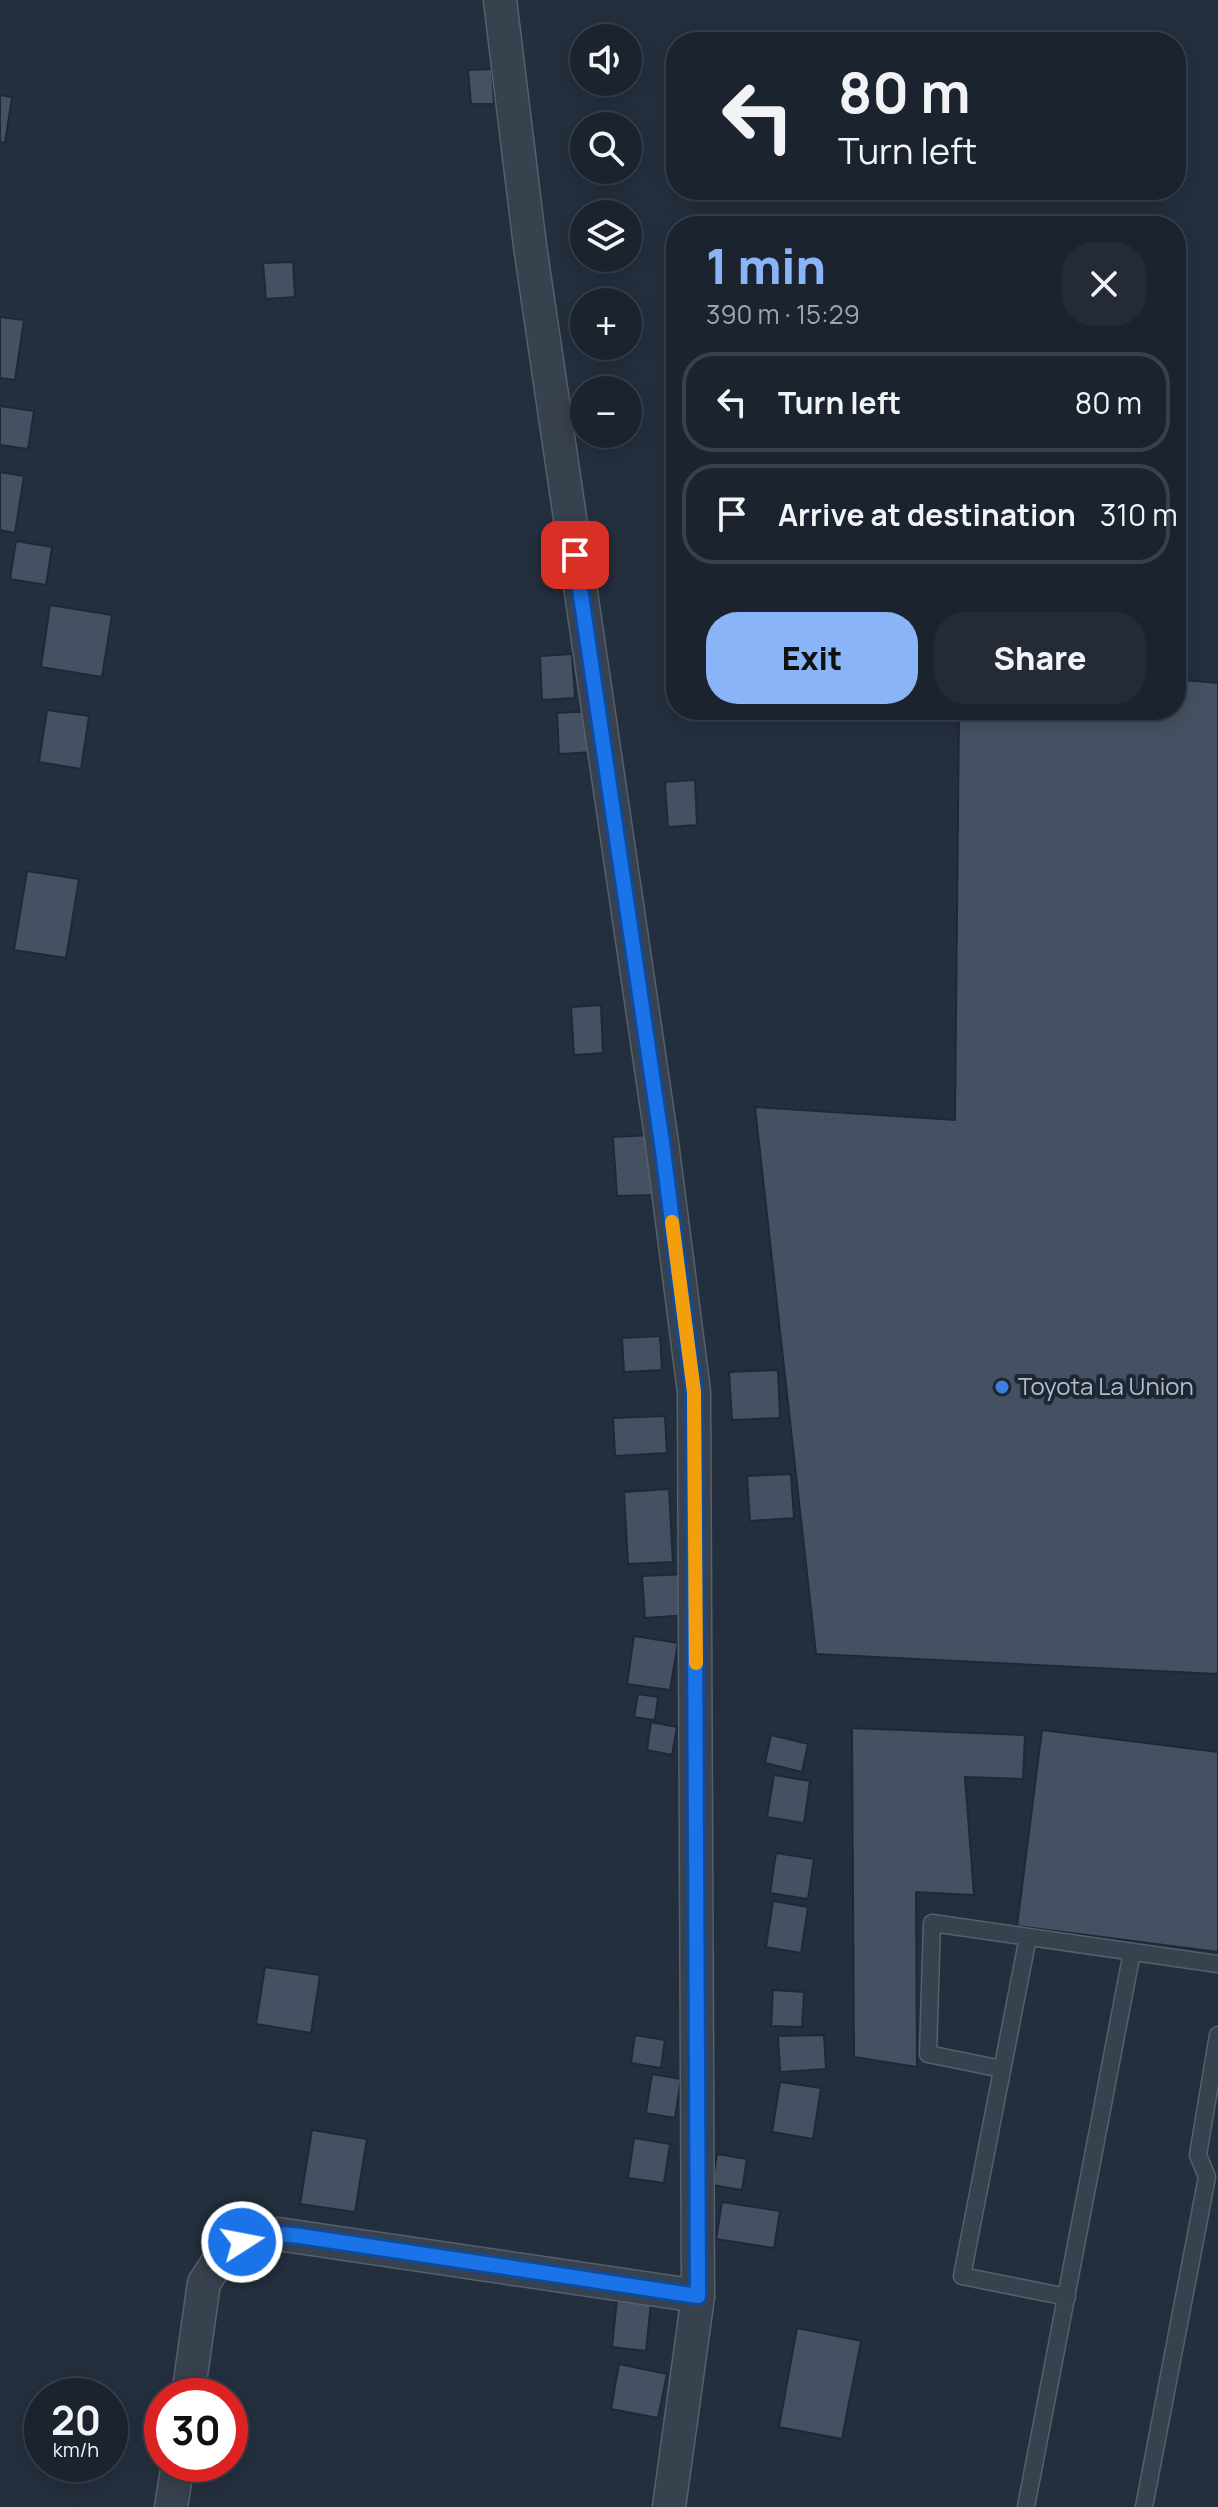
<!DOCTYPE html>
<meta charset="utf-8">
<style>
body{margin:0;font-family:Manrope,sans-serif;background:#242b36;color:#f1f3f6;height:100vh;display:flex;flex-direction:column;font-size:30px;white-space:nowrap}
*{box-sizing:border-box;margin:0}
p{font-size:26px;color:#a0a4aa}
.icon{flex:none;width:44px;height:44px;fill:none;stroke:currentColor;stroke-width:2;stroke-linecap:round;stroke-linejoin:round}
.map{position:relative;flex:1;overflow:hidden}
.side{position:absolute;left:666px;top:216px;width:520px;height:504px;display:flex;flex-direction:column;background:#1b232e;border-radius:32px;box-shadow:0 4px 20px #0003,0 0 0 2px #39404a}
.side>*{flex:none}
.banner{position:absolute;left:666px;top:32px;width:520px;height:168px;border-radius:32px;box-shadow:0 4px 20px #0003,0 0 0 2px #39404a;background:#1b232e;color:#f1f3f6;overflow:hidden}
.fabs{position:absolute;left:570px;top:24px;display:grid;gap:16px}
.fabs a{display:grid;place-items:center;width:72px;height:72px;border-radius:50%;background:#1b232e;box-shadow:0 4px 20px #0003,0 0 0 2px #39404a;font-size:40px}
.speed{position:absolute;left:24px;top:2378px;display:flex;gap:16px;font-size:40px;font-weight:700;text-align:center}
.speed>*{display:grid;place-content:center;width:104px;height:104px;border-radius:50%;background:#1b232e;box-shadow:0 4px 20px #0003,0 0 0 2px #39404a;line-height:1}
.speed small{font-size:20px;font-weight:400}
.speed .limit{border:12px solid #d22;background:#fff;color:#111}
.pin{position:absolute;display:grid;place-items:center;width:68px;height:68px;color:#fff;margin:-34px;border-radius:16px;box-shadow:0 4px 12px #0006}
.me{position:absolute;width:88px;margin:-44px;rotate:79deg;stroke-linejoin:round;filter:drop-shadow(0 0 6px #0008)}
.turn{display:flex;align-items:center;gap:28px;height:168px;padding:0 40px;font-size:36px}
.turn .icon{width:104px;height:104px;stroke-width:2.5}
.turn b{display:block;font-size:56px;line-height:68px}
.round{display:grid;place-items:center;flex:none;width:84px;height:84px;border-radius:32px;background:#242b36}
.head{display:flex;align-items:center;justify-content:space-between;height:136px;padding:0 40px}
h1{font-size:48px;font-weight:800;line-height:60px;color:#8ab4f8}
.button{display:flex;gap:16px;margin-top:auto;padding:16px 40px}
.button a{flex:1;height:92px;border-radius:32px;background:#8ab4f8;color:#111;font-size:32px;font-weight:800;line-height:92px;text-align:center}
.button a+a{background:#242b36;color:#f1f3f6}
ul{padding:0;list-style:none}
li{display:flex;align-items:center;gap:24px;height:100px;margin:0 16px 12px;padding:0 24px;border:4px solid #39404a;border-radius:32px}
li div{flex:1}
li b{display:block;font-size:30px}
li em{font-style:normal}
.map>svg:first-child{display:block}
.building{fill:#455162;stroke:#1f2835;stroke-width:2}
.lines{fill:none;stroke-linecap:round;stroke-linejoin:round}
.service-casing{stroke:#565f6c;stroke-width:19}
.minor-casing{stroke:#565f6c;stroke-width:35}
.service{stroke:#38414e;stroke-width:16}
.minor{stroke:#38414e;stroke-width:32}
.route-casing{stroke:#114b97;stroke-width:20}
.route{stroke:#1a73e8;stroke-width:14}
.slow{stroke:#f59e0b;stroke-width:14}
.shop-dot{fill:#3f7fe0;stroke:#1d2633;stroke-width:3}
.labels{text-anchor:middle;stroke-width:8;stroke-linejoin:round;paint-order:stroke}
.poi-label{font-size:24px;fill:#b4bcc9;stroke:#1d2633;text-anchor:start}
</style>
<div class="map">
<svg width="1218" height="2507" viewBox="0 0 1218 2507">
<rect width="100%" height="100%" fill="#242f3e"/>
<g class="building">
<polygon points="492,69 494,104 471,104 468,70"/>
<polygon points="0,95 12,97 5,143 0,142"/>
<polygon points="293,262 295,297 266,299 263,263"/>
<polygon points="0,317 24,320 15,380 0,378"/>
<polygon points="0,406 34,411 28,449 0,445"/>
<polygon points="0,472 24,476 15,533 0,530"/>
<polygon points="16,541 52,547 46,585 10,579"/>
<polygon points="50,605 112,615 102,677 41,667"/>
<polygon points="1184,614 1184,680 1218,683 1218,1674 816,1654 755,1107 955,1120 959,710 1176,710 1176,615"/>
<polygon points="572,654 575,698 542,700 540,656"/>
<polygon points="47,710 89,716 81,769 39,762"/>
<polygon points="592,711 594,752 559,754 557,713"/>
<polygon points="695,780 697,825 668,827 665,782"/>
<polygon points="27,871 79,879 66,958 14,950"/>
<polygon points="601,1005 603,1053 574,1055 571,1007"/>
<polygon points="650,1135 654,1195 617,1196 613,1137"/>
<polygon points="660,1336 662,1370 624,1372 622,1338"/>
<polygon points="778,1370 780,1418 732,1420 729,1372"/>
<polygon points="665,1416 667,1453 615,1456 613,1418"/>
<polygon points="791,1474 794,1518 750,1521 747,1476"/>
<polygon points="669,1489 673,1562 628,1564 624,1492"/>
<polygon points="686,1574 689,1615 645,1618 642,1576"/>
<polygon points="634,1636 678,1643 670,1690 627,1684"/>
<polygon points="638,1694 658,1697 655,1720 634,1717"/>
<polygon points="651,1722 677,1727 672,1755 647,1750"/>
<polygon points="852,1728 1025,1735 1023,1779 965,1777 974,1895 916,1892 917,2067 854,2057"/>
<polygon points="1042,1730 1218,1752 1218,1952 1017,1926"/>
<polygon points="771,1735 808,1744 802,1772 765,1763"/>
<polygon points="774,1775 810,1781 804,1823 767,1817"/>
<polygon points="776,1853 814,1859 808,1899 770,1893"/>
<polygon points="773,1901 808,1907 801,1953 766,1947"/>
<polygon points="265,1967 320,1975 311,2033 256,2024"/>
<polygon points="773,1990 804,1992 802,2027 771,2026"/>
<polygon points="635,2035 665,2040 661,2068 631,2063"/>
<polygon points="824,2035 826,2069 780,2072 778,2036"/>
<polygon points="652,2074 681,2079 675,2118 646,2113"/>
<polygon points="780,2082 821,2088 813,2139 772,2132"/>
<polygon points="312,2130 367,2139 355,2212 300,2204"/>
<polygon points="634,2138 670,2144 664,2183 628,2178"/>
<polygon points="717,2154 747,2159 742,2190 712,2185"/>
<polygon points="722,2202 780,2211 774,2248 716,2239"/>
<polygon points="618,2290 652,2293 646,2351 612,2347"/>
<polygon points="797,2328 861,2341 842,2439 779,2427"/>
<polygon points="619,2364 667,2374 658,2418 611,2409"/>
</g>
<g class="lines">
<g class="service-casing">
<g id="service">
<polyline points="1028,1937 962,2276 1067,2297"/>
<polyline points="1002,2069 928,2054 932,1923 1218,1964"/>
<polyline points="1026,2507 1132,1952"/>
<polyline points="1144,2507 1207,2177 1198,2155 1218,2035"/>
</g>
</g>
<g class="minor-casing">
<g id="minor">
<polyline points="500,0 530,246 662,1143 694,1392 698,2296 669,2507"/>
<polyline points="188,2396 204,2283 219,2260 242,2242 278,2234 698,2296"/>
<polyline points="171,2507 178,2464"/>
</g>
</g>
<use href="#service" class="service"/>
<use href="#minor" class="minor"/>
</g>
<g class="lines">
<g class="route-casing">
<polyline id="route" points="242,2242 278,2234 300,2236 698,2296 694,1392 662,1143 575,555"/>
</g>
<use href="#route" class="route"/>
<polyline class="slow" points="672,1222 694,1392 696,1663"/>
</g>
<circle class="shop-dot" cx="1002" cy="1387" r="8"/>
<g class="labels">
<g class="poi-label">
<text x="1018" y="1395">Toyota La Union</text>
</g>
</g>
</svg>
<div class="fabs">
<a><svg class="icon" aria-label="sound" viewBox="0 0 24 24"><path d="M4 9h4l5-4v14l-5-4H4zM17 9q2 3 0 6"/></svg></a>
<a><svg class="icon" aria-label="search" viewBox="0 0 24 24"><circle cx="10" cy="10" r="6"/><path d="M15 15l6 6"/></svg></a>
<a><svg class="icon" aria-label="layers" viewBox="0 0 24 24"><path d="M12 4l9 5-9 5-9-5zM3 14l9 5 9-5"/></svg></a>
<a>+</a>
<a>−</a>
</div>
<div class="speed"><div>20<small>km/h</small></div><div class="limit">30</div></div>
<div class="pin" style="left:575px;top:555px;background:#d93025"><svg class="icon" aria-label="arrive" viewBox="0 0 24 24"><path d="M6 21V4h12l-3 4 3 4H6"/></svg></div>
<svg class="me" style="left:242px;top:2242px" viewBox="-20 -20 40 40"><circle r="17" fill="#1a73e8" stroke="#fff" stroke-width="3"/><path d="M0-11L8 9 0 5-8 9z" fill="#fff"/></svg>
<div class="banner">
<div class="turn"><svg class="icon" aria-label="left" viewBox="0 0 24 24"><path d="M17 20v-9H6M10 6l-5 5 5 5"/></svg><div><b>80 m</b>Turn left</div></div>
</div>
<section class="side">
<div class="head"><div><h1>1 min</h1><p>390 m · 15:29</p></div><a class="round"><svg class="icon" aria-label="close" viewBox="0 0 24 24"><path d="M6 6l12 12M18 6L6 18"/></svg></a></div>
<ul>
<li><svg class="icon" aria-label="left" viewBox="0 0 24 24"><path d="M17 20v-9H6M10 6l-5 5 5 5"/></svg><div><b>Turn left</b></div><em>80 m</em></li>
<li><svg class="icon" aria-label="arrive" viewBox="0 0 24 24"><path d="M6 21V4h12l-3 4 3 4H6"/></svg><div><b>Arrive at destination</b></div><em>310 m</em></li>
</ul>
<div class="button"><a>Exit</a><a>Share</a></div>
</section>
</div>
